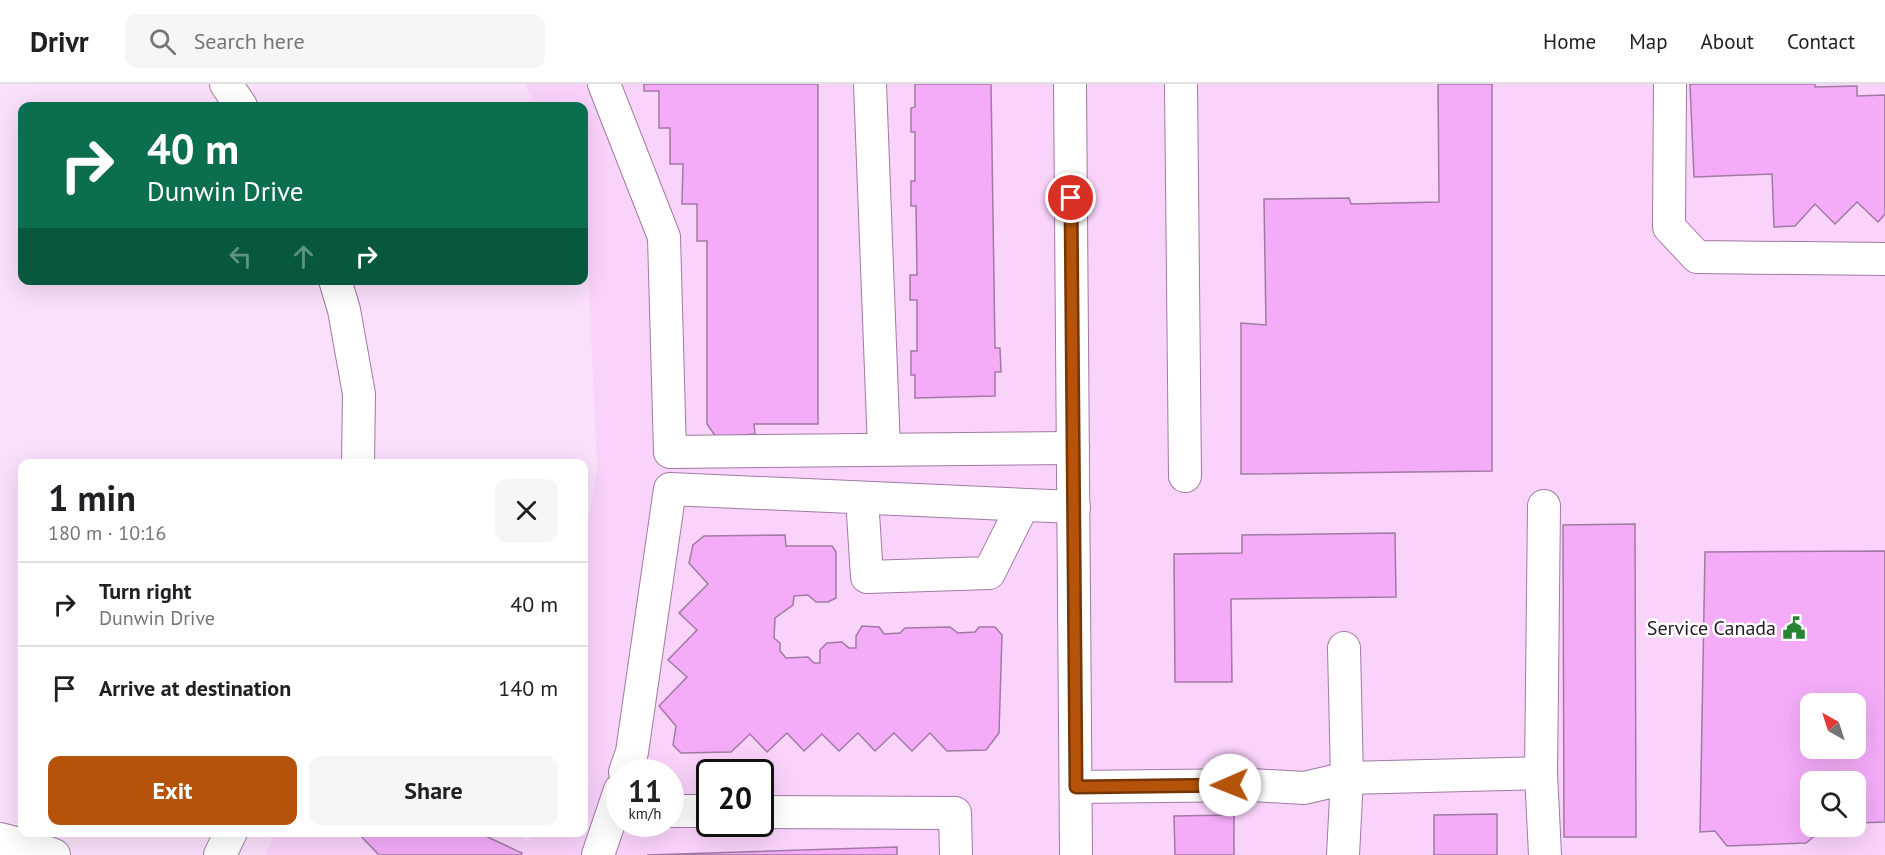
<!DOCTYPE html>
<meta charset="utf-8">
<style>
body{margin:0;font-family:"PT Sans",sans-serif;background:#f6f6f6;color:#202124;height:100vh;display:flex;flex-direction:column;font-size:22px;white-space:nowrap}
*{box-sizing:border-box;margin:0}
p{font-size:20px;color:#757577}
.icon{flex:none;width:33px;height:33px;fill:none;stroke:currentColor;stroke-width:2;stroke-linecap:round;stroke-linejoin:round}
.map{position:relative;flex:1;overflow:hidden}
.side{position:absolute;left:18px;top:375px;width:570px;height:378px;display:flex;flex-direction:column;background:#fff;border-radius:12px;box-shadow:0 6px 24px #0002}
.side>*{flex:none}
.hud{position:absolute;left:18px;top:18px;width:570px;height:183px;border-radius:12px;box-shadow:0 6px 24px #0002;background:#0b6e4f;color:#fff;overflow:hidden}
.needle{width:39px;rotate:321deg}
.buttons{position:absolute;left:1800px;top:609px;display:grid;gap:12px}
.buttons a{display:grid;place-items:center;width:66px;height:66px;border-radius:12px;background:#fff;box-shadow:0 6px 24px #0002;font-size:30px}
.speed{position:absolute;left:606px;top:675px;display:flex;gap:12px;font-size:30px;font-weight:700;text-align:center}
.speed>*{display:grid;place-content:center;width:78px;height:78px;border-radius:50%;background:#fff;box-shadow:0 6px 24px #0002;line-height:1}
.speed small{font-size:15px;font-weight:400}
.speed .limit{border:3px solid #111;border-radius:9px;background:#fff;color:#111}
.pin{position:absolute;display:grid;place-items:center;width:51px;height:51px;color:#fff;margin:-26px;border:3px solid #fff;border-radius:50%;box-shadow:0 2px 6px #0007}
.me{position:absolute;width:66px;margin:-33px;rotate:269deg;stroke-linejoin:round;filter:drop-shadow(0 0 4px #0008)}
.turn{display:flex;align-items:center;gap:21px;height:126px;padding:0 30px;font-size:27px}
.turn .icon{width:78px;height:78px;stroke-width:2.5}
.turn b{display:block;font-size:42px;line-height:51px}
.lanes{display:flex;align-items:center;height:57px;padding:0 30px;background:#0003;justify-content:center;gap:30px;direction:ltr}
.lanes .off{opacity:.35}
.round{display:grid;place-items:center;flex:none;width:63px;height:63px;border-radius:12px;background:#f6f6f6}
.overview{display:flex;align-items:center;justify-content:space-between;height:102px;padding:0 30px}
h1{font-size:36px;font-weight:800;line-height:45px}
.button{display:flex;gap:12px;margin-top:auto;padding:12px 30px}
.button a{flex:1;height:69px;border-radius:12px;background:#b45309;color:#fff;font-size:24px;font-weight:800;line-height:69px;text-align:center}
.button a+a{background:#f6f6f6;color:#202124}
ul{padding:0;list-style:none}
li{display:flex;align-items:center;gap:18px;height:84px;padding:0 30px;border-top:2px solid #e0e0e0}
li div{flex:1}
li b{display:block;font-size:22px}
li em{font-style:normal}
header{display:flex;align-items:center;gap:36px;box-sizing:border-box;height:84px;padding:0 30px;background:#fff;border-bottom:2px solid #e0e0e0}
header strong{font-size:28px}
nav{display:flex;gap:33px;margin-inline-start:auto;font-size:21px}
.search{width:420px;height:54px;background:#f6f6f6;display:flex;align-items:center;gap:15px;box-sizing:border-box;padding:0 21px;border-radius:12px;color:#757577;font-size:22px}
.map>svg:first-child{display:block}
.built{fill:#fad3fb;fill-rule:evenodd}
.building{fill:#f4acf8;stroke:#a17aa3;stroke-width:1.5;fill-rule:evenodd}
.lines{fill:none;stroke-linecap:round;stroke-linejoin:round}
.minor-casing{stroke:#a17aa3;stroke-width:34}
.minor{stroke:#fff;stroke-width:32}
.route-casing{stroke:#753606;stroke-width:15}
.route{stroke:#b45309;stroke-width:10}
.labels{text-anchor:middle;stroke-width:5;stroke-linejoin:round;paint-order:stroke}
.poi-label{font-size:20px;fill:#271828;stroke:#fff;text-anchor:end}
</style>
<header>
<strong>Drivr</strong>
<div class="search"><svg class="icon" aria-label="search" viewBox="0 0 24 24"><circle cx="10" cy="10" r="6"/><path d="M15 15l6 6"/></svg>Search here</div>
<nav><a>Home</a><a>Map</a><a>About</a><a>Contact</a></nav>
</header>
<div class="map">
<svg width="1885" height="771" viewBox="0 0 1885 771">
<rect width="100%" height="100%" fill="#fae0fb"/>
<path class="built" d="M525,0H1885V771H265L275,749L509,748L529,757L531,749L584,748V461L597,385L587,155L584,147V22H534ZM1810,620H1856V664H1810ZM620,688H670V740H620ZM710,688H760V740H710ZM1810,698H1856V742H1810Z"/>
<g class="building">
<polygon points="644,0 818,0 818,340 754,340 755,350 716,353 707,340 707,157 697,157 697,120 682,120 683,80 670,80 670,44 659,44 659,7 644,7"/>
<polygon points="915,0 991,0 995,264 1000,264 1001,288 995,288 995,312 915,314 915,291 911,291 911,267 917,267 917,216 910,216 910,191 917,191 916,122 911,122 911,97 915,97 915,48 911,48 911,24 915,23"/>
<polygon points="1438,0 1492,0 1492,387 1241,390 1241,239 1266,241 1264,115 1349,114 1351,120 1439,118"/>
<polygon points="1690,0 1815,0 1815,3 1857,2 1857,12 1885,11 1885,130 1878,138 1857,118 1835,140 1815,120 1795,142 1774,143 1772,90 1694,93"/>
<polygon points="1635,440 1636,753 1564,753 1563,441"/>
<polygon points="1395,449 1396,513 1231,515 1232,598 1175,598 1174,470 1242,469 1242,451"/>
<polygon points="785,451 786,462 832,462 836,468 836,514 828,518 816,518 808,511 794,512 793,521 775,534 774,554 780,559 780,567 786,574 808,573 814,579 820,579 820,566 827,559 842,558 849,564 856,564 856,552 862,542 879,543 884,550 900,549 905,544 950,543 958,549 975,548 979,543 995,543 1002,551 999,649 986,666 947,667 930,649 912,667 894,649 875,667 858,649 839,667 822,650 804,667 787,649 767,668 750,650 731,668 681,669 673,661 676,642 659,622 687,593 668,576 697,546 679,529 708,500 689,479 693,461 704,452"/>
<path d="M1885,467V738L1856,739V698H1810V742H1832V749L1817,750L1806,759L1727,762L1715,747L1700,748L1705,468ZM1810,620H1856V664H1810Z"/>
<polygon points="1497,730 1497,771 1434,771 1434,731"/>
<polygon points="1234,731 1234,771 1175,771 1174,732"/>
<polygon points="357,748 477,748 522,769 521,771 379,771"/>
<polygon points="897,763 897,771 647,771"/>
</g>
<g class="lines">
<g class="minor-casing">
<g id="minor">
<polyline points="226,0 241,22"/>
<polyline points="604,0 664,153 670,368 1073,364"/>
<polyline points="870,0 884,365"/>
<polyline points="1070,0 1076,771"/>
<polyline points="1181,0 1185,392"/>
<polyline points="1670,0 1669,143 1697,173 1885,175"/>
<polyline points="335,196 344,226 359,310 358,380"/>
<polyline points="862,414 867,493 989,489 1023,421"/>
<polyline points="1544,422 1541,689 1545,771"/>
<polyline points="625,688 632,668 670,405 1074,423"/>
<polyline points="1076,703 1252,701 1304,704 1347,694 1541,689"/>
<polyline points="670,727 710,727"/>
<polyline points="760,728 955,729 956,771"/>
<polyline points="0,755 35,764 54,771"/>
<polyline points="220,771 231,748"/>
<polyline points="598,771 620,706"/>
<polyline points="1343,771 1347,694 1344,564"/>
</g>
</g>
<use href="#minor" class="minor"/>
</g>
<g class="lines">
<g class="route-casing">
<polyline id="route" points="1071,114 1076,703 1230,701"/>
</g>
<use href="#route" class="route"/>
</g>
<defs>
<g id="civic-bare" transform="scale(1.8)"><path d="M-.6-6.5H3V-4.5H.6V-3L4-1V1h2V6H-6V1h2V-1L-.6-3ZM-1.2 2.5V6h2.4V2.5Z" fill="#298434" stroke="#fff" stroke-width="2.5" paint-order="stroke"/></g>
</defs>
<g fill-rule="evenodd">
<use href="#civic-bare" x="1794" y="544"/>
</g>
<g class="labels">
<g class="poi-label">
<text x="1776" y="551">Service Canada</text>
</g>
</g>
</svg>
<div class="buttons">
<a><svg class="needle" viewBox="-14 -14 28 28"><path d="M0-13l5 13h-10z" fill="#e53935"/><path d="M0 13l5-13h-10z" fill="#757577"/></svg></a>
<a><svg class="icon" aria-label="search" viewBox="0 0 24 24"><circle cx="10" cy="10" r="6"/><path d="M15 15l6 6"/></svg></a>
</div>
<div class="speed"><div>11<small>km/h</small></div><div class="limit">20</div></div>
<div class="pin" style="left:1071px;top:114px;background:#d93025"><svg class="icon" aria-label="arrive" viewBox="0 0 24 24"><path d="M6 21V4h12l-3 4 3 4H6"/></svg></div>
<svg class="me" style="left:1230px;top:701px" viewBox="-20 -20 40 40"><circle r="19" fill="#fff"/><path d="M0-13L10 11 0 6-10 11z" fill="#b45309"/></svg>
<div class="hud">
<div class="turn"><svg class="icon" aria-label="right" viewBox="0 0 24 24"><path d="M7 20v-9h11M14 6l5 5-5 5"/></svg><div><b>40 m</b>Dunwin Drive</div></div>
<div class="lanes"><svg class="icon off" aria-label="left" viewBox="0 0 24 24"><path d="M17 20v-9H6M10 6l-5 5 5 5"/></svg><svg class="icon off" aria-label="ahead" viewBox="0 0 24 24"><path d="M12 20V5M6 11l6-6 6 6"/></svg><svg class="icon" aria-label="right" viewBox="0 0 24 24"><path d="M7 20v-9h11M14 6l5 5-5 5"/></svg></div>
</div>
<section class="side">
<div class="overview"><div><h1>1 min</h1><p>180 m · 10:16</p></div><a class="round"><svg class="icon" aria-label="close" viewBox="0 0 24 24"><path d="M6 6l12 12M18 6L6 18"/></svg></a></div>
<ul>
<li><svg class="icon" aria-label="right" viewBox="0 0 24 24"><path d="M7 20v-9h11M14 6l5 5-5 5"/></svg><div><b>Turn right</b><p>Dunwin Drive</p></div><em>40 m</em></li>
<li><svg class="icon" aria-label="arrive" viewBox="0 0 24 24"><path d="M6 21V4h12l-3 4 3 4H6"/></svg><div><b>Arrive at destination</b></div><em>140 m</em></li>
</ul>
<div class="button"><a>Exit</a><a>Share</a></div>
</section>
</div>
